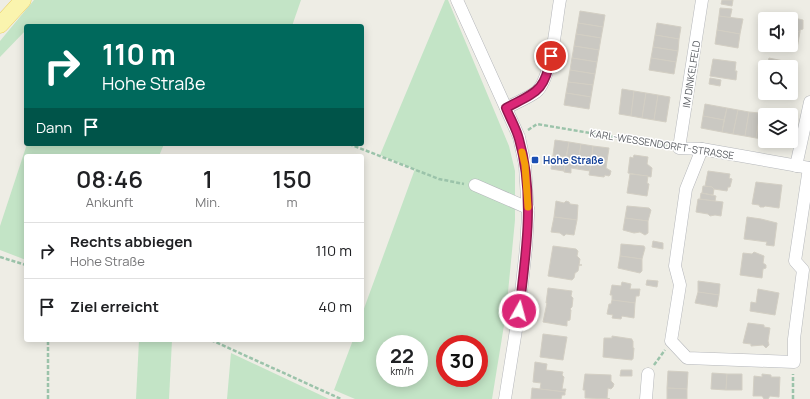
<!DOCTYPE html>
<html lang="de">
<meta charset="utf-8">
<style>
body{margin:0;font-family:Manrope,sans-serif;background:#f2f2f2;color:#202124;height:100vh;display:flex;flex-direction:column;font-size:15px;white-space:nowrap}
*{box-sizing:border-box;margin:0}
p{font-size:13px;color:#757577}
.icon{flex:none;width:22px;height:22px;fill:none;stroke:currentColor;stroke-width:2;stroke-linecap:round;stroke-linejoin:round}
.map{position:relative;flex:1;overflow:hidden}
.panel{position:absolute;left:24px;top:154px;width:340px;height:188px;display:flex;flex-direction:column;background:#fff;border-radius:4px;box-shadow:0 2px 10px #0003}
.panel>*{flex:none}
.banner{position:absolute;left:24px;top:24px;width:340px;height:122px;border-radius:4px;box-shadow:0 2px 10px #0003;background:#00695c;color:#fff;overflow:hidden}
.fabs{position:absolute;left:758px;top:12px;display:grid;gap:8px}
.fabs a{display:grid;place-items:center;width:40px;height:40px;border-radius:4px;background:#fff;box-shadow:0 2px 10px #0003;font-size:20px}
.speed{position:absolute;left:376px;top:335px;display:flex;gap:8px;font-size:20px;font-weight:700;text-align:center}
.speed>*{display:grid;place-content:center;width:52px;height:52px;border-radius:50%;background:#fff;box-shadow:0 2px 10px #0003;line-height:1}
.speed small{font-size:10px;font-weight:400}
.speed .limit{border:6px solid #d22;background:#fff;color:#111}
.pin{position:absolute;display:grid;place-items:center;width:34px;height:34px;color:#fff;margin:-17px;border:2px solid #fff;border-radius:50%;box-shadow:0 1px 4px #0007}
.me{position:absolute;width:44px;margin:-22px;rotate:7deg;stroke-linejoin:round;filter:drop-shadow(0 0 3px #0008)}
.turn{display:flex;align-items:center;gap:14px;height:84px;padding:0 12px;font-size:18px}
.turn .icon{width:52px;height:52px;stroke-width:2.5}
.turn b{display:block;font-size:28px;line-height:34px}
.then{display:flex;align-items:center;height:38px;padding:0 12px;background:#0003;gap:8px;font-size:15px}
.eta{display:flex;justify-content:space-evenly;align-items:center;height:68px;text-align:center}
.eta b{font-size:24px;font-weight:600;line-height:28px}
ul{padding:0;list-style:none}
li{display:flex;align-items:center;gap:12px;height:56px;padding:0 12px;border-top:1px solid #e0e0e0}
li div{flex:1}
li b{display:block;font-size:15px}
li em{font-style:normal}
.map>svg:first-child{display:block}
.green{fill:#c3e4c6;fill-rule:evenodd}
.building{fill:#cac8c2;stroke:#d3cfc4}
.lines{fill:none;stroke-linecap:round;stroke-linejoin:round}
.minor-casing{stroke:#b5b7bb;stroke-width:13}
.major-casing{stroke:#eace63;stroke-width:17}
.path{stroke:#9bc3aa;stroke-width:2.5;stroke-dasharray:4 2;stroke-linecap:butt}
.minor{stroke:#fff;stroke-width:12}
.major{stroke:#faf4ae;stroke-width:16}
.route-casing{stroke:#8e194d;stroke-width:10}
.route{stroke:#db2777;stroke-width:7}
.slow{stroke:#f59e0b;stroke-width:7}
.transit-dot{fill:#1a4fb4;stroke:#fff;stroke-width:1.5}
.labels{text-anchor:middle;stroke-width:3;stroke-linejoin:round;paint-order:stroke}
.street-label{font-size:10px;fill:#5d6065;stroke:#fff}
.transit-label{font-size:10px;font-weight:bold;fill:#164399;stroke:#fff;text-anchor:start}
</style>
<div class="map">
<svg width="810" height="399" viewBox="0 0 810 399">
<rect width="100%" height="100%" fill="#eeede5"/>
<g class="green">
<polygon points="34,0 301,0 292,26 38,26 32,24 30,26 26,26 26,30 0,57 0,41"/>
<path d="M445,0H448L509,146L515,171V220L506,313L492,399H355L334,390L353,340H362V314L415,169L380,155ZM385,344H419V378H385ZM445,344H479V378H445Z"/>
<polygon points="27,144 164,144 159,156 26,156 26,260 0,250 0,226"/>
<polygon points="139,340 172,340 169,399 136,399"/>
<polygon points="231,353 329,399 227,399"/>
</g>
<g class="building">
<polygon points="722,0 733,0 732,6 721,4"/>
<polygon points="720,8 732,9 730,18 719,16"/>
<polygon points="580,11 605,15 603,27 578,23"/>
<polygon points="788,13 795,15 794,18 803,20 803,29 800,30 800,32 791,30 791,19 783,19 784,16 787,17"/>
<polygon points="719,16 743,19 740,34 717,30"/>
<polygon points="578,23 603,27 601,38 576,34"/>
<polygon points="657,23 681,27 679,39 655,35"/>
<polygon points="717,30 740,34 738,48 715,44"/>
<polygon points="791,30 800,32 797,48 784,45 791,45"/>
<polygon points="576,34 601,38 599,50 574,46"/>
<polygon points="655,35 679,39 678,51 653,47"/>
<polygon points="574,46 599,50 597,62 572,58"/>
<polygon points="653,47 678,51 676,62 651,58"/>
<polygon points="572,58 597,62 595,74 570,70"/>
<polygon points="651,58 676,62 674,74 649,70"/>
<polygon points="769,58 793,63 791,74 791,67 767,67"/>
<polygon points="713,59 736,62 735,71 737,71 736,80 710,76"/>
<polygon points="570,70 595,74 593,85 568,82"/>
<polygon points="710,78 721,80 720,86 709,84"/>
<polygon points="568,82 593,85 591,97 566,93"/>
<polygon points="622,89 634,91 631,116 619,114"/>
<polygon points="634,91 646,93 642,118 631,116"/>
<polygon points="566,93 591,97 589,109 564,105"/>
<polygon points="646,93 658,95 654,120 642,118"/>
<polygon points="658,95 670,97 666,122 654,120"/>
<polygon points="705,104 727,108 724,120 703,116"/>
<polygon points="727,108 738,110 733,134 722,132"/>
<polygon points="738,110 749,112 745,136 733,134"/>
<polygon points="749,112 760,113 756,138 745,136"/>
<polygon points="760,113 769,115 765,115 765,127 758,126"/>
<polygon points="703,116 724,120 722,132 701,128"/>
<polygon points="758,126 765,127 765,139 756,138"/>
<polygon points="555,140 569,142 566,157 553,155"/>
<polygon points="569,142 581,144 577,169 571,168 571,173 564,172"/>
<polygon points="581,144 593,146 590,171 577,169"/>
<polygon points="593,146 609,148 607,161 592,158"/>
<polygon points="553,155 566,157 564,171 551,169"/>
<polygon points="634,155 648,157 647,164 652,168 651,177 628,173 630,157 633,158"/>
<polygon points="592,158 607,161 606,168 611,171 610,175 609,176 605,175 604,177 589,175"/>
<polygon points="708,171 730,174 729,178 732,179 730,187 728,187 727,191 714,189 712,187 705,186"/>
<polygon points="630,174 648,176 647,183 649,184 647,196 627,193"/>
<polygon points="756,182 782,185 779,208 765,206 764,207 760,207 759,205 752,204"/>
<polygon points="703,186 712,187 714,189 713,195 702,193"/>
<polygon points="701,193 716,196 715,201 700,199"/>
<polygon points="698,199 723,202 721,216 715,215 710,216 708,214 696,212"/>
<polygon points="556,201 564,203 566,201 569,202 570,204 578,205 577,220 554,217"/>
<polygon points="627,206 649,208 651,210 648,221 625,218"/>
<polygon points="554,217 577,220 574,235 566,234 564,236 560,233 551,232"/>
<polygon points="747,217 761,219 777,223 774,246 766,245 767,242 744,239"/>
<polygon points="625,218 648,221 648,233 645,235 640,232 634,233 623,230"/>
<polygon points="653,241 663,243 663,249 652,247"/>
<polygon points="621,244 644,246 645,248 642,259 620,256"/>
<polygon points="553,246 576,249 578,251 577,256 580,259 579,265 582,265 579,265 578,271 575,273 574,278 572,280 548,276"/>
<polygon points="754,252 764,256 763,263 766,265 766,268 763,269 762,278 740,275 743,253 752,254"/>
<polygon points="620,256 642,259 642,271 640,273 618,268"/>
<polygon points="647,280 658,281 657,287 646,285"/>
<polygon points="698,281 720,284 719,295 698,292"/>
<polygon points="622,282 631,284 630,289 640,289 639,296 636,296 635,303 612,300 612,295 610,295 612,285 621,286"/>
<polygon points="548,288 572,291 571,296 573,298 572,307 570,309 571,310 570,320 567,321 567,326 543,322 547,303 546,303"/>
<polygon points="758,289 779,293 775,315 750,311 751,302 756,303"/>
<polygon points="698,292 719,295 717,307 695,303"/>
<polygon points="612,300 635,303 634,318 622,316 621,319 612,318 613,315 607,314 609,304 611,304"/>
<polygon points="748,323 764,325 764,327 770,328 768,341 769,345 766,348 763,345 751,346 751,344 743,343"/>
<polygon points="543,334 567,337 563,360 540,357"/>
<polygon points="612,336 632,339 632,340 633,341 633,348 634,348 633,359 632,359 632,360 603,357 604,338 612,338"/>
<polygon points="535,362 547,364 546,370 563,372 562,375 564,377 562,389 566,389 565,392 540,389 541,383 533,382"/>
<polygon points="621,370 632,370 632,376 620,376"/>
<polygon points="668,371 688,372 687,389 667,388"/>
<polygon points="712,373 727,374 726,390 711,389"/>
<polygon points="585,374 611,375 611,381 614,384 613,387 611,389 608,388 607,398 610,399 585,398 585,390 583,390"/>
<polygon points="727,374 742,374 742,390 726,390"/>
<polygon points="762,374 771,375 771,377 780,377 779,397 770,396 768,399 764,399 762,396 753,396 754,376 762,377"/>
<polygon points="532,388 565,392 565,395 562,395 561,399 531,399"/>
<polygon points="667,388 687,389 687,399 667,399"/>
</g>
<g class="lines">
<g class="minor-casing">
<g id="minor">
<polyline points="457,0 519,137 525,165 528,215 526,248 519,311 505,399"/>
<polyline points="702,0 679,148 702,149 810,168"/>
<path d="M506,108C515,103 528,98 536,92C552,79 556,21 560,0"/>
<polyline points="702,149 686,189 675,266 680,285 671,341 687,358 794,362 794,339 803,270 795,261 809,168"/>
<polyline points="796,166 810,102"/>
<polyline points="475,185 528,208"/>
<polyline points="646,399 648,374"/>
</g>
</g>
<g class="major-casing">
<polyline id="major" points="0,25 23,0"/>
</g>
<g class="path">
<polyline points="528,130 537,124 667,146"/>
<polyline points="349,144 439,179 464,184"/>
<polyline points="0,257 26,265"/>
<polyline points="211,340 341,399"/>
<polyline points="654,365 665,350"/>
<polyline points="48,399 48,340"/>
<polyline points="793,399 793,374"/>
</g>
<use href="#minor" class="minor"/>
<use href="#major" class="major"/>
</g>
<g class="lines">
<g class="route-casing">
<path id="route" d="M519,311C526,254 535,195 519,139C516,128 510,118 506,108C536,92 545,92 551,56"/>
</g>
<use href="#route" class="route"/>
<polyline class="slow" points="522,152 525,165 528,207"/>
</g>
<rect class="transit-dot" x="531" y="156" width="8" height="8" rx="2"/>
<g class="labels">
<g class="street-label">
<text transform="translate(691 74) rotate(-81)" y="4">IM DINKELFELD</text>
<text transform="translate(662 144) rotate(9)" y="4">KARL-WESSENDORFT-STRASSE</text>
</g>
<g class="transit-label">
<text x="543" y="164">Hohe Straße</text>
</g>
</g>
</svg>
<div class="fabs">
<a><svg class="icon" aria-label="sound" viewBox="0 0 24 24"><path d="M4 9h4l5-4v14l-5-4H4zM17 9q2 3 0 6"/></svg></a>
<a><svg class="icon" aria-label="search" viewBox="0 0 24 24"><circle cx="10" cy="10" r="6"/><path d="M15 15l6 6"/></svg></a>
<a><svg class="icon" aria-label="layers" viewBox="0 0 24 24"><path d="M12 4l9 5-9 5-9-5zM3 14l9 5 9-5"/></svg></a>
</div>
<div class="speed"><div>22<small>km/h</small></div><div class="limit">30</div></div>
<div class="pin" style="left:551px;top:56px;background:#d93025"><svg class="icon" aria-label="arrive" viewBox="0 0 24 24"><path d="M6 21V4h12l-3 4 3 4H6"/></svg></div>
<svg class="me" style="left:519px;top:311px" viewBox="-20 -20 40 40"><circle r="17" fill="#db2777" stroke="#fff" stroke-width="3"/><path d="M0-11L8 9 0 5-8 9z" fill="#fff"/></svg>
<div class="banner">
<div class="turn"><svg class="icon" aria-label="right" viewBox="0 0 24 24"><path d="M7 20v-9h11M14 6l5 5-5 5"/></svg><div><b>110 m</b>Hohe Straße</div></div>
<div class="then">Dann<svg class="icon" aria-label="arrive" viewBox="0 0 24 24"><path d="M6 21V4h12l-3 4 3 4H6"/></svg></div>
</div>
<section class="panel">
<div class="eta">
<div><b>08:46</b><p>Ankunft</p></div>
<div><b>1</b><p>Min.</p></div>
<div><b>150</b><p>m</p></div>
</div>
<ul>
<li><svg class="icon" aria-label="right" viewBox="0 0 24 24"><path d="M7 20v-9h11M14 6l5 5-5 5"/></svg><div><b>Rechts abbiegen</b><p>Hohe Straße</p></div><em>110 m</em></li>
<li><svg class="icon" aria-label="arrive" viewBox="0 0 24 24"><path d="M6 21V4h12l-3 4 3 4H6"/></svg><div><b>Ziel erreicht</b></div><em>40 m</em></li>
</ul>
</section>
</div>
